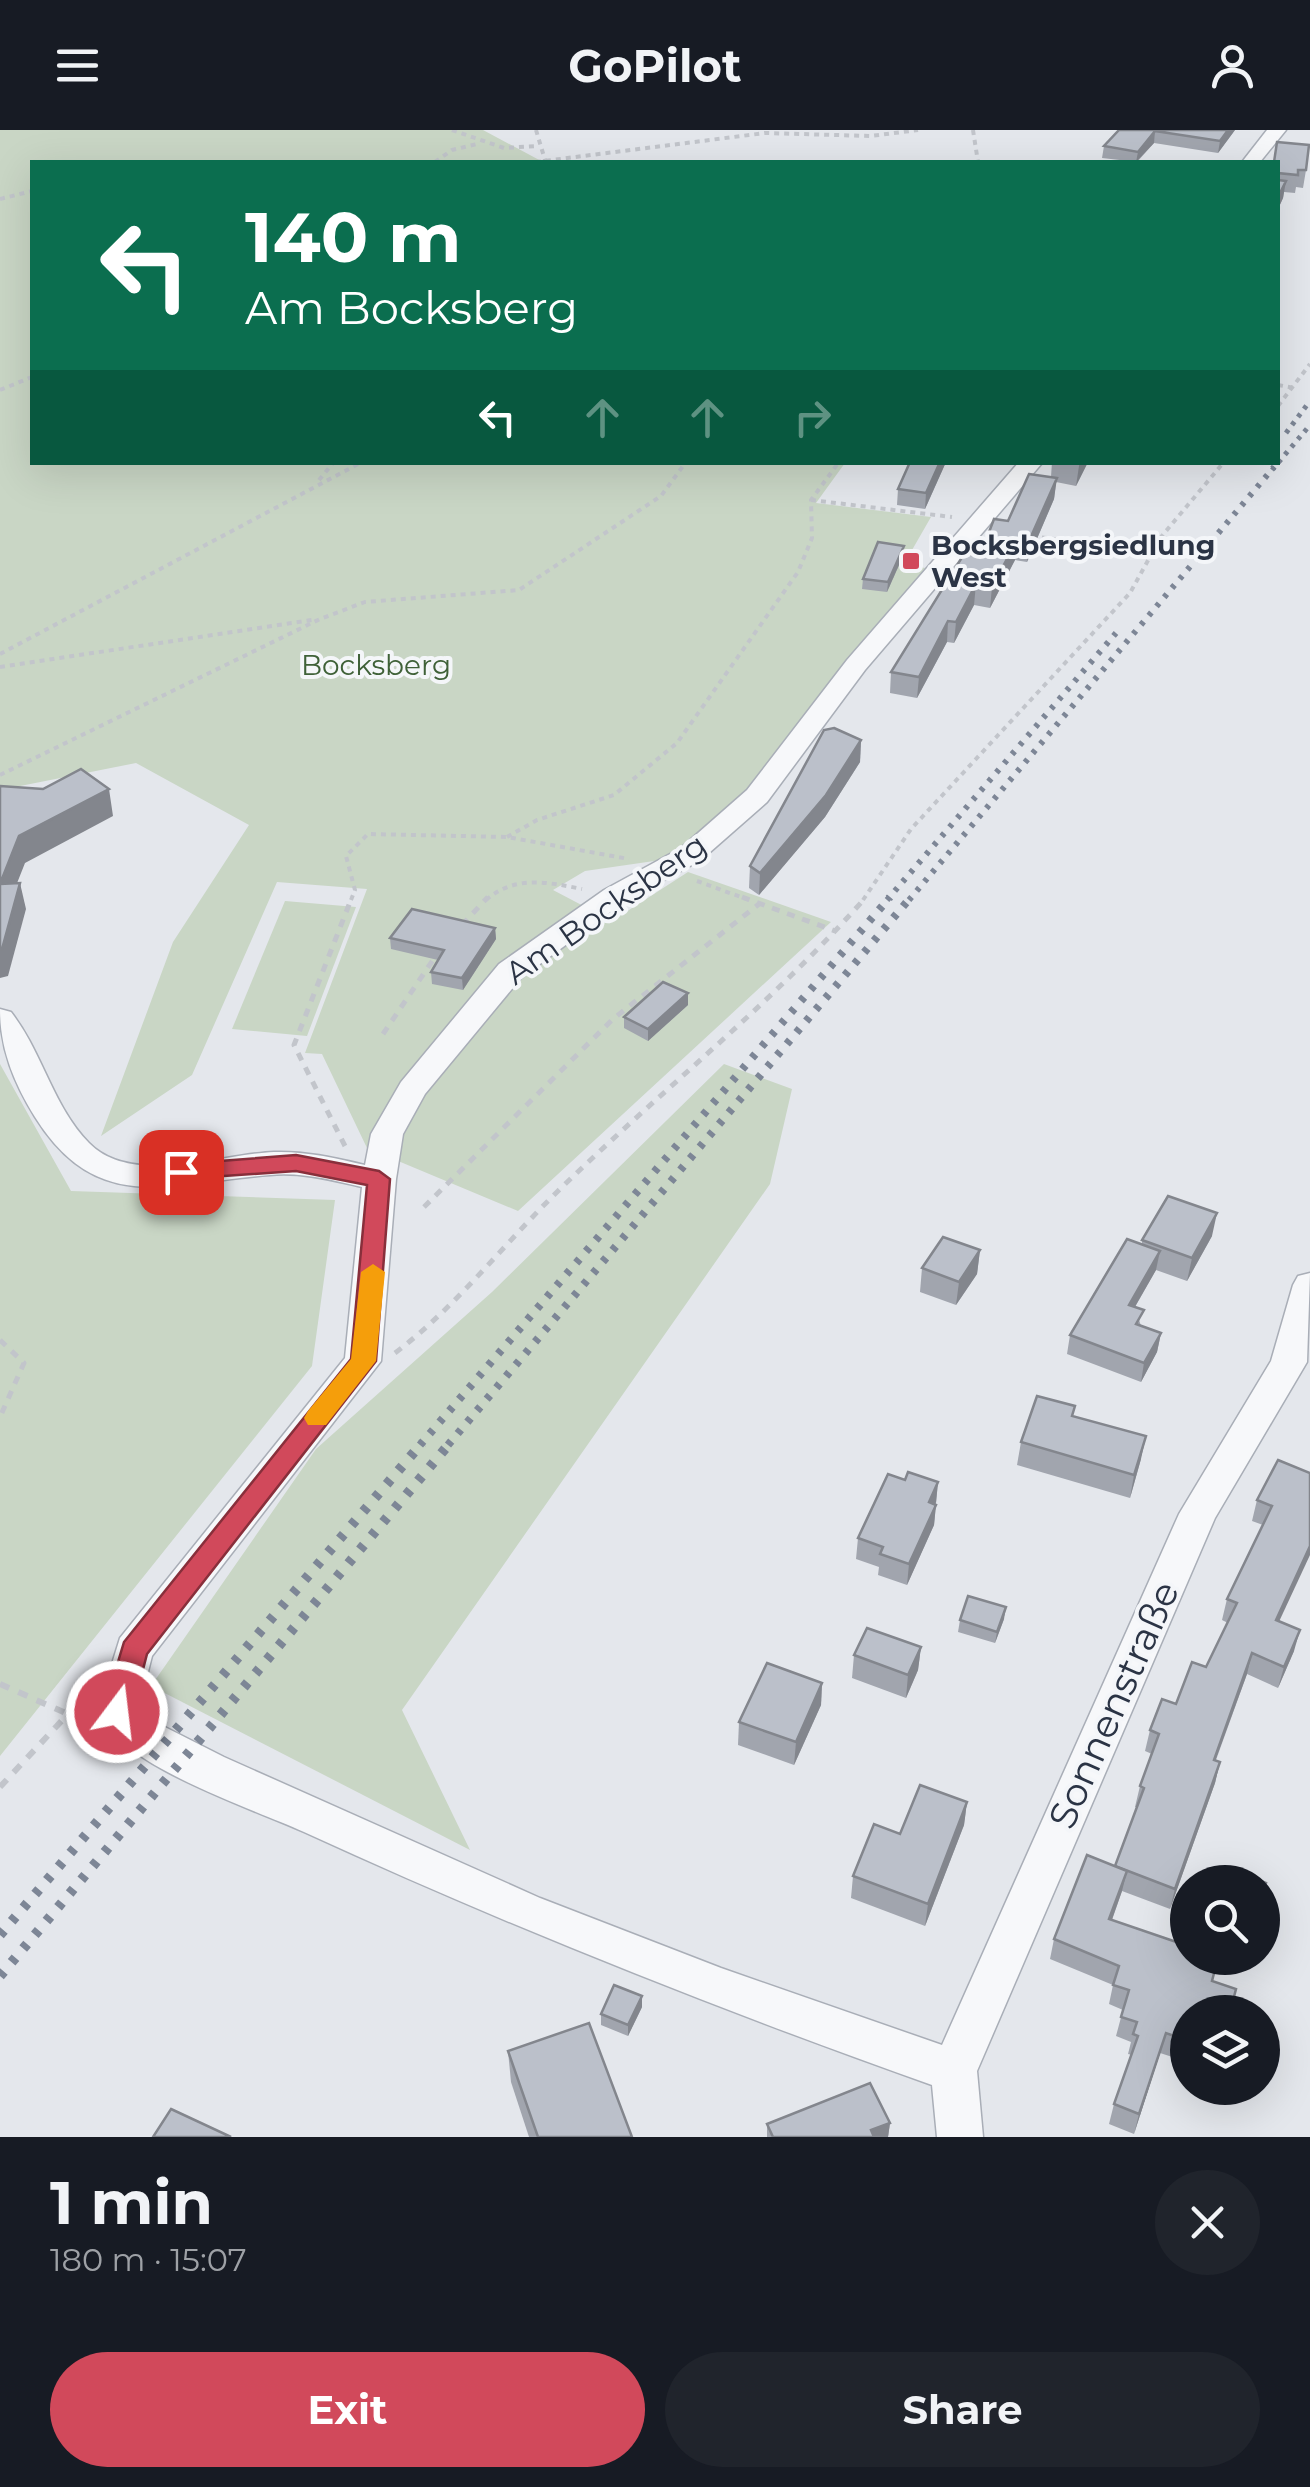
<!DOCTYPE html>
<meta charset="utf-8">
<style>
body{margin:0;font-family:Montserrat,sans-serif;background:#20242c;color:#f1f3f6;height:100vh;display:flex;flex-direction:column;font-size:38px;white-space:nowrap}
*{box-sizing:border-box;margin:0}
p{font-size:32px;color:#9ea1a6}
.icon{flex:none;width:55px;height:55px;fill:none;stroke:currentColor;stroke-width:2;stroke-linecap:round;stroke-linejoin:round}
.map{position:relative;height:2007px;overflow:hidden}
.drawer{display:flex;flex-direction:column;background:#171b24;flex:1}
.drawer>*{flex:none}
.banner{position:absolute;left:30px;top:30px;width:1250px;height:305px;border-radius:0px;box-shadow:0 10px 40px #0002;background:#0b6e4f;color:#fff;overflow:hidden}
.controls{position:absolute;left:1170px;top:1735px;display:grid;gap:20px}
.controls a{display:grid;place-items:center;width:110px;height:110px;border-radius:50%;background:#171b24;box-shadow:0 10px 40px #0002;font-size:50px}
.pin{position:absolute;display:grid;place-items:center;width:85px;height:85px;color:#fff;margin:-42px;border-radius:20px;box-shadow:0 5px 15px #0006}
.me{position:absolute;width:110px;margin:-55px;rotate:15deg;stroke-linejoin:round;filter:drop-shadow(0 0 8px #0008)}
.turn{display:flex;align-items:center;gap:35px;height:210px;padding:0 50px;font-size:45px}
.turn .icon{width:130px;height:130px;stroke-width:2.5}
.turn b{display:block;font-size:70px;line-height:85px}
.lanes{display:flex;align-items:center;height:95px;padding:0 50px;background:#0003;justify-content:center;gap:50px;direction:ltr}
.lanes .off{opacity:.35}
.round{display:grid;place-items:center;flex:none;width:105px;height:105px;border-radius:52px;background:#20242c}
.headline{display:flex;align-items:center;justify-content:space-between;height:170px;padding:0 50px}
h1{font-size:60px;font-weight:700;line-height:75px}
.cta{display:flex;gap:20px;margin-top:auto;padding:20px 50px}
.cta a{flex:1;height:115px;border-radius:60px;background:#d1495b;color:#fff;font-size:40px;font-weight:700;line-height:115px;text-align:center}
.cta a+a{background:#20242c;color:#f1f3f6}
header{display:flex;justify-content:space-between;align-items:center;height:130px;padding:0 50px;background:#171b24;font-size:45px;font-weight:700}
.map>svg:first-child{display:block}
.green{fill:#c9d6c5}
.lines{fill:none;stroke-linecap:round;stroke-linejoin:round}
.minor-casing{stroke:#a9aeb7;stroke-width:3}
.path-far2{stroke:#c2c5cb;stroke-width:4;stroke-dasharray:5 5;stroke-linecap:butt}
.path-far1{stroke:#c2c5cb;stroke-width:5;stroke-dasharray:8 8;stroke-linecap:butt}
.path{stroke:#c2c5cb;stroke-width:6;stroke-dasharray:10 10;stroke-linecap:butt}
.minor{fill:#f7f8fa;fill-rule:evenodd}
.rail-far3{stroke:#7d8696;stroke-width:5;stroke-dasharray:4 6;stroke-linecap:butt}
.rail-far2{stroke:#7d8696;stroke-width:6;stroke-dasharray:4 8;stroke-linecap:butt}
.rail-far1{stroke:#7d8696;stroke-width:8;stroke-dasharray:5 10;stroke-linecap:butt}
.rail{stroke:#7d8696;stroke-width:10;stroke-dasharray:6 12;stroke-linecap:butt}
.wall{fill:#a1a5ae}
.shaded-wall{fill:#83868d}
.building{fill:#bbc0ca;stroke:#83868d;stroke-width:2.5}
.route{fill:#d1495b;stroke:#882f3b;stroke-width:2.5}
.slow{fill:#f59e0b}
.poi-dot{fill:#d1495b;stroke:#f4f6f9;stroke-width:4}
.labels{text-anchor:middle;stroke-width:8;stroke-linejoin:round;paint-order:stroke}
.far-poi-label{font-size:28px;font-weight:bold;fill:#2b3445;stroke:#f4f6f9;text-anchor:start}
.far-park-label{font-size:28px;fill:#3f6138;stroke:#f4f6f9}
.street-label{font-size:32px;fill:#2b3445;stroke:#f4f6f9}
.near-street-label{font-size:38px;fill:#2b3445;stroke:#f4f6f9}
</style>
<header><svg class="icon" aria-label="menu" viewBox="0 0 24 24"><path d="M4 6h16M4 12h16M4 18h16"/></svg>GoPilot<svg class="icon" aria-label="person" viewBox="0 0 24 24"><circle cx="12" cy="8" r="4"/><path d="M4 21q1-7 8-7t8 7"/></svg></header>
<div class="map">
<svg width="1310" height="2007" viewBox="0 0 1310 2007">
<rect width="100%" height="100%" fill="#e4e7ec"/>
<g class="green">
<polygon points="0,0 483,0 543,32 32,32 32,332 845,333 816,373 931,387 904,434 925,438 748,661 668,729 585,741 553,760 612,791 688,742 831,792 518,1081 367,1018 322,924 305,923 367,759 277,752 192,945 101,1006 173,812 249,695 136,633 0,660"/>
<polygon points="285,771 356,777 307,906 232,899"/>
<polygon points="0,934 71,1061 335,1070 312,1236 0,1626"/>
<polygon points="724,934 792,959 770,1054 402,1580 470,1720 151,1556 316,1319 492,1162"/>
</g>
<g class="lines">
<g class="minor-casing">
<g id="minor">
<polygon points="1267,0 1286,0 1260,32 1242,32"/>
<path d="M1019,332H1043L865,540L767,672L701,730L624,772L521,848L425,964L403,1004L396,1049L381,1231L152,1526L139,1577L155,1592L224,1627L540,1768L721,1838L942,1915L1179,1384L1271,1231L1293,1155L1298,1146L1310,1143L1307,1232L1215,1388L977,1941L983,2007H937L932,1955C718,1879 511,1797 304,1702C249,1677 123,1637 97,1582L120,1508L345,1228L362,1057C331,1050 302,1042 270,1045C172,1052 98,1088 35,987C14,953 0,919 0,879L11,882C43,923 52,975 89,1013C132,1057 220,1024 274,1022C306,1021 335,1028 365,1035L371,1004L401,952L499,834L604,760L681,718L747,660L847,530Z"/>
</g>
</g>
<g class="path-far2">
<polyline points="452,0 504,18 537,16"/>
<polyline points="536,0 545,30"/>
<polyline points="973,0 978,32"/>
<polyline points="435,32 452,20 477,14"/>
<polyline points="536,32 765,3 871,6 918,0"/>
<polyline points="0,69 32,61"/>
<polyline points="1278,255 1295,258"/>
<polyline points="0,260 32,247"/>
<polyline points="1278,276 1310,234"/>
<polyline points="319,350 334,332"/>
<polyline points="811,370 952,387"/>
<polyline points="1032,406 1153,423"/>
<polyline points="0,524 362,332"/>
<polyline points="0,537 312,490"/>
<polyline points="0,645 320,489 365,472 519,460 661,366 686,332"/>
<polyline points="507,707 537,690 614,665 677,613 798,442 812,408 811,370 839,332"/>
<polyline points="697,751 749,770"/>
<polyline points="351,770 355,760 346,726 368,704 507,707 629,729"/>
<path d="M486,770C515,745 547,752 582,759"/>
<polyline points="863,770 911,699 1130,463 1161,407 1224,332"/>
</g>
<g class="path-far1">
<polyline points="742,767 835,801"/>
<polyline points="462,795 488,767"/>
<polyline points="383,904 435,827"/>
<polyline points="345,1016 294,915 352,767"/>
<polyline points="424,1077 613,889 759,774"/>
<polyline points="0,1210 24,1233 0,1287"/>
<path d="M395,1223C456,1177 503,1115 557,1062C659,962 771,875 866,767"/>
</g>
<g class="path">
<polyline points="0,1554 68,1584 86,1583"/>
<polyline points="0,1657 68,1584"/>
</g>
<use href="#minor" class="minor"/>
<g class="rail-far3">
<polyline points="1286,303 1310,271"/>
<polyline points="1272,340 1310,295"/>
</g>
<g class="rail-far2">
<polyline points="887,770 1116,503"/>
<polyline points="909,770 1274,337"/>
</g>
<g class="rail-far1">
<polyline points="420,1315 890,767"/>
<polyline points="448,1315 911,767"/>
</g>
<g class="rail">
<polyline points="0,1805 422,1313"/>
<polyline points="0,1846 450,1313"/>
</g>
</g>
<g class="wall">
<polygon points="1119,0 1235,0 1218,23 1154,13 1137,32 1102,28 1104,16"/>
<polygon points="1278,32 1306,40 1303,58 1296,57 1295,63 1284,62 1283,68 1278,79"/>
<polygon points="946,332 925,379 897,375 898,359"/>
<polygon points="1052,332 1088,332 1076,356 1056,352 1054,369 1027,432 1015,430 990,478 974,475 954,513 947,512 917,568 890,563 891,542 1008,391 1051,347"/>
<polygon points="904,416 903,426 887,462 862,459 863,449"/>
<polygon points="861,610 860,632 825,687 759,765 749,758 750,736"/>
<polygon points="495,798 496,809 463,860 432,854 431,842 438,830 391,819 390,808"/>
<polygon points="688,875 648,911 624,898 624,887"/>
<polygon points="1212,1106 1187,1151 1156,1140 1135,1177 1141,1196 1161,1203 1157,1222 1141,1252 1067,1224 1070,1205 1142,1115 1142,1110"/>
<polygon points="980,1120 977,1144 956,1175 920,1162 922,1138"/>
<polygon points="1021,1312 1141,1329 1130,1368 1017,1335"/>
<polygon points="1278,1330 1279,1491 1294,1521 1278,1558 1247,1544 1216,1630 1220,1632 1215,1653 1170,1779 1122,1761 1112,1790 1188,1882 1188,1932 1160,1923 1134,2004 1109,1994 1114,1974 1132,1925 1128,1924 1131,1912 1116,1906 1123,1880 1109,1874 1113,1855 1050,1829 1054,1809 1115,1736 1137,1677 1135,1677 1140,1656 1152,1624 1145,1621 1150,1600 1176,1574 1206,1537 1228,1493 1222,1490 1227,1469 1263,1395 1252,1391 1257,1370"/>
<polygon points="905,1350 938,1352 934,1395 907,1455 878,1445 879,1437 856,1429 858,1408"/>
<polygon points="1004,1489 995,1513 958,1502 960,1490"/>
<polygon points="921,1517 918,1540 906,1568 852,1548 854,1525"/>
<polygon points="822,1553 821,1575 794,1635 738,1615 739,1592"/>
<polygon points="967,1672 964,1695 925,1796 851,1768 853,1746 900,1704"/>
<polygon points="642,1866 642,1877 628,1906 601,1895 601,1884"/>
<polygon points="508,1921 632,2007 529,2007 511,1952"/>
<polygon points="890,1993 888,2007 767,2007 767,1994"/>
</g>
<g class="shaded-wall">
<polygon points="1228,0 1235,0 1218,23 1220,11"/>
<polygon points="1155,1 1154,13 1136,32 1138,22"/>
<polygon points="1286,51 1283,68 1278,79 1278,67"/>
<polygon points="940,332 946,332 925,379 926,363"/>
<polygon points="1080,332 1088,332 1076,356 1079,336"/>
<polygon points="1057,348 1054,369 1027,432 1029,411"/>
<polygon points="1017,410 1015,430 990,478 992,457"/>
<polygon points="904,416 903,426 887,462 888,452"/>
<polygon points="976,454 974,475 954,513 956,492"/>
<polygon points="948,491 947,512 917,568 919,547"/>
<polygon points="861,610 860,632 825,687 759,765 760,743"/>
<polygon points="109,659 113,686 25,733 6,781 0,754 19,706"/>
<polygon points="20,753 26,779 8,846 0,848 0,819"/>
<polygon points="495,798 496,809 463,860 462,848"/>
<polygon points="688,863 688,875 648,911 648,899"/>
<polygon points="1217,1083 1212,1106 1187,1151 1192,1128"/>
<polygon points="980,1120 977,1144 956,1175 959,1152"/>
<polygon points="1160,1121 1156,1140 1125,1194 1129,1175"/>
<polygon points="1161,1203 1157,1222 1141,1252 1144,1233"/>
<polygon points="1146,1306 1141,1329 1130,1368 1134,1345"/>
<polygon points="938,1352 936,1372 927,1393 929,1372"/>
<polygon points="936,1375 934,1395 907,1455 909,1434"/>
<polygon points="1310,1416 1310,1425 1270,1511 1276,1490"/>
<polygon points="1006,1477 1004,1489 995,1513 997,1502"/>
<polygon points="1300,1500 1294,1521 1278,1558 1284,1537"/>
<polygon points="921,1517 918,1540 906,1568 908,1545"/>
<polygon points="1252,1523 1247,1544 1208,1650 1214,1630"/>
<polygon points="822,1553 821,1575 794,1635 796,1612"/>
<polygon points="1220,1632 1215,1653 1170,1779 1175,1759"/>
<polygon points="967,1672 964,1695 925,1796 928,1774"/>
<polygon points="1127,1741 1122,1761 1105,1809 1109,1789"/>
<polygon points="642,1866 642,1877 628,1906 628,1895"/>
<polygon points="1166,1903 1160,1923 1134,2004 1139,1984"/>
<polygon points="890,1993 888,2007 870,2007 871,2000"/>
</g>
<g class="building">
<polygon points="1119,0 1228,0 1220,11 1155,1 1138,22 1104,16"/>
<polygon points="1277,12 1309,15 1306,40 1298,40 1298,45 1278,43 1278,32 1274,32"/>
<polygon points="1278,50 1286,51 1278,67"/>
<polygon points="910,332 940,332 926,363 898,359"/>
<polygon points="1029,344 1057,348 1029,411 1017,410 992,457 976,454 956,492 948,491 919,547 891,542 964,424 980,426 994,389 1008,391"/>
<polygon points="878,412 904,416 888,452 863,449"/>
<polygon points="834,598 861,610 826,665 760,743 750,736 824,600"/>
<polygon points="81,639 109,659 19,706 0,754 20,753 2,819 0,819 0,656 43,659"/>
<polygon points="412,779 495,798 462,848 431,842 444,820 390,808"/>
<polygon points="663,852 688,863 648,899 624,887"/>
<polygon points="1168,1066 1217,1083 1192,1128 1142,1110"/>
<polygon points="943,1107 980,1120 959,1152 922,1138"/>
<polygon points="1127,1109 1160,1121 1129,1175 1144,1180 1136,1194 1161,1203 1144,1233 1070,1205"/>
<polygon points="1037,1266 1075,1276 1072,1286 1146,1306 1134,1345 1021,1312"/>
<polygon points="1278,1330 1310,1343 1310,1416 1276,1490 1300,1500 1284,1537 1252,1523 1214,1630 1220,1632 1175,1759 1115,1736 1144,1658 1140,1656 1159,1604 1150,1600 1162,1569 1176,1574 1192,1532 1206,1537 1237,1473 1227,1469 1272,1376 1257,1370"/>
<polygon points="908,1342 938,1352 929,1372 936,1375 909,1434 880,1424 883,1417 858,1408 888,1344 905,1350"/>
<polygon points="968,1466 1006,1477 997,1502 960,1490"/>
<polygon points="867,1498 921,1517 908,1545 854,1525"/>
<polygon points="767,1533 822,1553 796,1612 739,1592"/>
<polygon points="920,1655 967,1672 928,1774 853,1746 874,1694 900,1704"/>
<polygon points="1087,1725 1127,1741 1109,1789 1188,1816 1188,1828 1218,1828 1212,1851 1236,1859 1230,1882 1188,1882 1188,1911 1166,1903 1139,1984 1114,1974 1138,1906 1133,1904 1137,1892 1121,1887 1129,1860 1113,1855 1119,1836 1054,1809"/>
<polygon points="1239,1742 1266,1753 1262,1764 1262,1752 1235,1752"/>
<polygon points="614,1855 642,1866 628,1895 601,1884"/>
<polygon points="589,1893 632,2007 538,2007 508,1921"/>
<polygon points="870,1953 890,1993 871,2000 874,2007 773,2007 767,1994"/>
<polygon points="171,1979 231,2007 153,2007"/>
</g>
<polygon class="route" points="296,1025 379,1041 390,1049 376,1231 147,1524 132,1582 127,1591 117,1594 107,1591 103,1582 124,1512 351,1229 367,1055 296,1041 181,1049 169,1042 181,1034"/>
<polygon class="slow" points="373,1134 385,1142 376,1231 326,1295 308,1295 304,1288 308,1281 351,1229 361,1142"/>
<rect class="poi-dot" x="901" y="421" width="20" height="20" rx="5"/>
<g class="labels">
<g class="far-poi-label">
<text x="931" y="425">Bocksbergsiedlung<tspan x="931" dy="32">West</tspan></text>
</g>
<g class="far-park-label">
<text x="376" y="545">Bocksberg</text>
</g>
<g class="street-label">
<text transform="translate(606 779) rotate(-35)" y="11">Am Bocksberg</text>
</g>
<g class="near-street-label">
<text transform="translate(1114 1575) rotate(-66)" y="13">Sonnenstraße</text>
</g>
</g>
</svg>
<div class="controls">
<a><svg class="icon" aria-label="search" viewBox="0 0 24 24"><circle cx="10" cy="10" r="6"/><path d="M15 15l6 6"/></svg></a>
<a><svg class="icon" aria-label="layers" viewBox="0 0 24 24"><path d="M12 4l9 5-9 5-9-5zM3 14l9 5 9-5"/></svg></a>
</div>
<div class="pin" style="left:181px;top:1042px;background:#d93025"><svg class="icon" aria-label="arrive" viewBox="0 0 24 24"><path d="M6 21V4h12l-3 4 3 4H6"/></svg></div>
<svg class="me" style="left:117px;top:1582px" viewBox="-20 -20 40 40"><circle r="17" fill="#d1495b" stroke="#fff" stroke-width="3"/><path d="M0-11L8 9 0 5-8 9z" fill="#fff"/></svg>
<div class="banner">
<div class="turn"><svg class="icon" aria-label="left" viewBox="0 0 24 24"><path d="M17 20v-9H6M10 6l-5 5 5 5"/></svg><div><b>140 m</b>Am Bocksberg</div></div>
<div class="lanes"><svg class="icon" aria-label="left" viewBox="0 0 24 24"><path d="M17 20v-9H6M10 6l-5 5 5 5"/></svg><svg class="icon off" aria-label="ahead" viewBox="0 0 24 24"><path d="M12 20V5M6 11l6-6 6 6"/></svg><svg class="icon off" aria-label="ahead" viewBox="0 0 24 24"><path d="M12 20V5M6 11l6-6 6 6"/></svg><svg class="icon off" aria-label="right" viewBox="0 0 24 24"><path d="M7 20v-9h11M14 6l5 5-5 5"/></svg></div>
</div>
</div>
<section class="drawer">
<div class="headline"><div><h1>1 min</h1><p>180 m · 15:07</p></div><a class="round"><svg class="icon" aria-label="close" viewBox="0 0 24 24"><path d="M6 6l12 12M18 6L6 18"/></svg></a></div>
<div class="cta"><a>Exit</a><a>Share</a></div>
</section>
